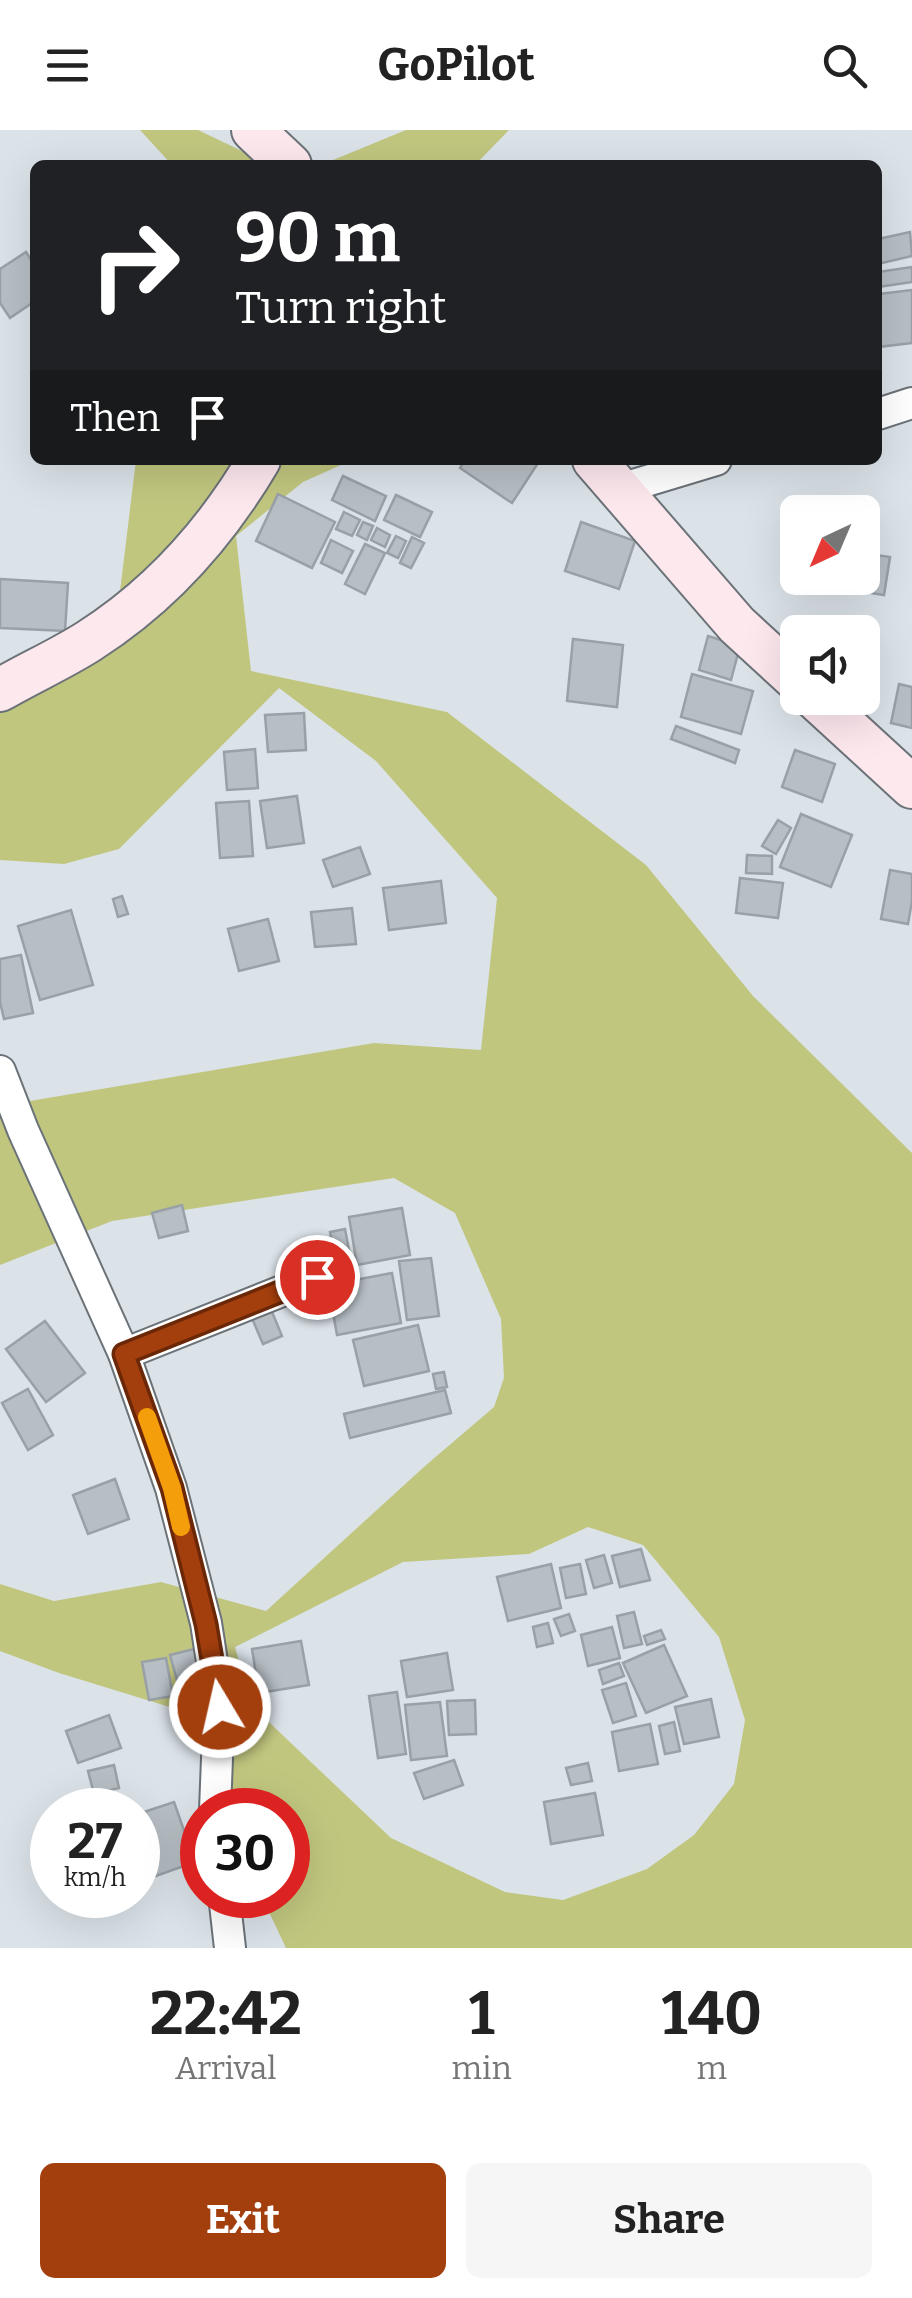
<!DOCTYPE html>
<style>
body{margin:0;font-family:Bitter,serif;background:#f6f6f6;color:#222;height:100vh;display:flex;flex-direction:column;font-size:38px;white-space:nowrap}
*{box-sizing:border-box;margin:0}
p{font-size:32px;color:#767676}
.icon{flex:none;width:55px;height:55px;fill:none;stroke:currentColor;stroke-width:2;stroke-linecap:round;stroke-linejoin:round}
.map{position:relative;height:1818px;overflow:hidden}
.details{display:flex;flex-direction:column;background:#fff;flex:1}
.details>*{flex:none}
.top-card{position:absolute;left:30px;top:30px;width:852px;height:305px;border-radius:15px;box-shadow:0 10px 40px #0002;background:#202124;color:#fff;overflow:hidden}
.needle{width:65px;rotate:224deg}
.tools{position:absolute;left:780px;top:365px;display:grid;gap:20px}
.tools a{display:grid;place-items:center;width:100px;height:100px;border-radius:15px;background:#fff;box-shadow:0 10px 40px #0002;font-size:50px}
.speed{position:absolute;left:30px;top:1658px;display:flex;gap:20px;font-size:50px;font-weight:700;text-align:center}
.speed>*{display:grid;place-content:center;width:130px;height:130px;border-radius:50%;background:#fff;box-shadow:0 10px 40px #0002;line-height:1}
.speed small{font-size:25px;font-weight:400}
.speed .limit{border:15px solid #d22;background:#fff;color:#111}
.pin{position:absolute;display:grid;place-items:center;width:85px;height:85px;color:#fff;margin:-42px;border:5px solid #fff;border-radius:50%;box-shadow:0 2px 10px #0007}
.me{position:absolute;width:110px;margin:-55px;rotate:351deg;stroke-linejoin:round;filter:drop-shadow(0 0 8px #0008)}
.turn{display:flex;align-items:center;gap:35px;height:210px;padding:0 40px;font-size:45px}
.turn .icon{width:130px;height:130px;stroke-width:2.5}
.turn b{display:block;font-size:70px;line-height:85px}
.then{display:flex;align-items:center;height:95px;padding:0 40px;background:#0003;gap:20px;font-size:38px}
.eta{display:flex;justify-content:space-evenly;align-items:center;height:170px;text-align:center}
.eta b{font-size:60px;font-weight:700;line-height:70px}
.cta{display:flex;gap:20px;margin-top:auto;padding:20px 40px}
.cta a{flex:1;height:115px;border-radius:15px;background:#a33e0d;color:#fff;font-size:40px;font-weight:700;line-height:115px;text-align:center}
.cta a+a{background:#f6f6f6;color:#222}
header{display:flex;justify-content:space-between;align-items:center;height:130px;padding:0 40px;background:#fff;font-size:45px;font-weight:700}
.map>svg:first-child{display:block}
.green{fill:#c1c67f;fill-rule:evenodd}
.building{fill:#b7bfc5;stroke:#99a1a7;stroke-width:2.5}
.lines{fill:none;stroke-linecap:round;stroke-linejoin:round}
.street-casing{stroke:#6b7278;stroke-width:34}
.secondary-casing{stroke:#6b7278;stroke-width:46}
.street{stroke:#fff;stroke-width:30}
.secondary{stroke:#fde8ee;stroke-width:42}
.route-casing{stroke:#6a2808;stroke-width:25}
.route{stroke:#a33e0d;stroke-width:18}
.slow{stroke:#f59e0b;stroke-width:18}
</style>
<header><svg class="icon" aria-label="menu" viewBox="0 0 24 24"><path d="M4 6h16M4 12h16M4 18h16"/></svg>GoPilot<svg class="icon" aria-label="search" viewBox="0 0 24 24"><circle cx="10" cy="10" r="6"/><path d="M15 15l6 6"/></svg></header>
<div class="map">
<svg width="912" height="1818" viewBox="0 0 912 1818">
<rect width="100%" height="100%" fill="#dbe3e9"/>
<g class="green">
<polygon points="140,0 198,0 271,35 172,35"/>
<polygon points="406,0 509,0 475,35 321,35"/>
<path d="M136,330H352L303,352L236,406L251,541L447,582L646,735L753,866L912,1023V1818H286L261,1765H288V1680H235L212,1590L59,1543L0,1521V1454L54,1471L161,1452L266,1481L425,1336L494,1277L504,1248L501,1189L455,1083L394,1048L112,1091L0,1135V976L374,913L481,920L497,768L376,631L279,558L119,719L64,734L0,730V575L117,486ZM588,1397L643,1415L719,1507L745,1590L734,1654L694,1705L647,1739L563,1770L505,1762L391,1708L252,1576L235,1517L403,1432L529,1424Z"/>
</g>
<g class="building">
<polygon points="910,102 912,126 878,134 878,109"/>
<polygon points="26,122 35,136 35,171 10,188 0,173 0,139"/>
<polygon points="912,137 912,152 878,157 878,142"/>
<polygon points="912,160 912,213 878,217 878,164"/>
<polygon points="465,330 540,330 512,373 460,338"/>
<polygon points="343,346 386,366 375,391 332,370"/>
<polygon points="278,364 335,392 312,438 256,411"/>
<polygon points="396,365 432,382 420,407 384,390"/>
<polygon points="344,382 360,390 352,406 336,399"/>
<polygon points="793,385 798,385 798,414 790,413"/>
<polygon points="363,392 373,396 367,410 357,405"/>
<polygon points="581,392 635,411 619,459 565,441"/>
<polygon points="377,398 390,405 385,417 371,410"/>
<polygon points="396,406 406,411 398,428 387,423"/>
<polygon points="412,407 424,413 411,438 400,433"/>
<polygon points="331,410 353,421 342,443 321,433"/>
<polygon points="365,414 385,423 365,464 345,454"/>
<polygon points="862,423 890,427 884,465 833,457 834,448 862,448"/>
<polygon points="0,449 68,453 65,501 0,498"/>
<polygon points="708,506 740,516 731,550 699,540"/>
<polygon points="573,509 623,515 617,577 567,571"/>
<polygon points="692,544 753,561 741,604 681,587"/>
<polygon points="899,554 912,557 912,598 891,593"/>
<polygon points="304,583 306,620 268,622 265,585"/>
<polygon points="676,596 739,620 735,633 671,609"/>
<polygon points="255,619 258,658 227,660 224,622"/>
<polygon points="795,620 835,634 822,672 782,657"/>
<polygon points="297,666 304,713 267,718 260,671"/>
<polygon points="249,671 253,726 220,728 216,673"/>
<polygon points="801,684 852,705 831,757 780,737"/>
<polygon points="778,690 791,698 776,724 762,716"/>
<polygon points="360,717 370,744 333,757 323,730"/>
<polygon points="747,725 772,726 772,744 746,743"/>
<polygon points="890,740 912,744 912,771 908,794 881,789"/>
<polygon points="740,748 783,753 778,788 736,783"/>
<polygon points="441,751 446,793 389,800 383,758"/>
<polygon points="122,766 128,784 118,787 113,769"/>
<polygon points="352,778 356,814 315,817 311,782"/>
<polygon points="71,780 93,855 40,870 18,796"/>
<polygon points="268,789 279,831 239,841 228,799"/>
<polygon points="21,825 33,883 4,889 0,872 0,829"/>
<polygon points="182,1075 188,1101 159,1108 152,1083"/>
<polygon points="402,1078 410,1125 357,1135 349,1087"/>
<polygon points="345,1099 351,1131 336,1133 330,1102"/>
<polygon points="431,1128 439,1186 407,1190 399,1131"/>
<polygon points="392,1143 401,1193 337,1205 328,1155"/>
<polygon points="270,1177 282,1206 263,1214 251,1186"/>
<polygon points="45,1191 85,1243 46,1272 6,1219"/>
<polygon points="418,1195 429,1241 364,1256 353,1210"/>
<polygon points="444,1242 447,1257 436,1259 433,1244"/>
<polygon points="28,1259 53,1305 28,1320 2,1273"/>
<polygon points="445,1260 451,1283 350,1308 344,1284"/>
<polygon points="115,1349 129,1389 88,1404 73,1365"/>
<polygon points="641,1419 650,1450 620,1457 612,1426"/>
<polygon points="604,1425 612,1453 594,1458 586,1430"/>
<polygon points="551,1434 561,1478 508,1491 497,1447"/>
<polygon points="580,1434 586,1464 566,1468 560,1438"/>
<polygon points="634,1482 642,1514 624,1518 617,1486"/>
<polygon points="569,1484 575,1501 561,1506 554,1489"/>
<polygon points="548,1493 553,1513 537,1517 533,1497"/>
<polygon points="612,1497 620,1528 588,1536 581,1505"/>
<polygon points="661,1500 665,1509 647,1515 644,1506"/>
<polygon points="301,1511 309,1555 259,1563 252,1519"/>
<polygon points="664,1515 687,1566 646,1583 623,1533"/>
<polygon points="194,1519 203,1555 180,1561 170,1525"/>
<polygon points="447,1523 453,1560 407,1567 401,1531"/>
<polygon points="166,1528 173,1566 149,1570 142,1532"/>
<polygon points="619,1533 624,1546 603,1554 599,1540"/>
<polygon points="626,1553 636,1586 613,1593 602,1560"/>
<polygon points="397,1562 406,1624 378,1628 369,1566"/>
<polygon points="711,1569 719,1607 684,1614 675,1577"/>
<polygon points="475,1570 476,1604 449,1605 447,1571"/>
<polygon points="440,1572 447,1626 411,1630 405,1575"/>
<polygon points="109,1585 121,1618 78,1633 66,1601"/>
<polygon points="674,1592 680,1621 665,1624 659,1596"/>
<polygon points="650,1594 658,1634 619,1641 612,1602"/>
<polygon points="454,1630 463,1655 424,1669 414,1643"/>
<polygon points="588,1633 592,1651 571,1655 566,1638"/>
<polygon points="114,1635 119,1658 94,1664 88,1641"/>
<polygon points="595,1663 603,1705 551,1714 544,1672"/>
<polygon points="174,1672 195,1732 145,1750 138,1729 138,1684"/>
</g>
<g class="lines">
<g class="street-casing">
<g id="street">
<polyline points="878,284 912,273"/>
<polyline points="620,359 716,330"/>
<polyline points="0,941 23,1000 124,1224 171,1358 206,1493 219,1577 215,1680"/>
<polyline points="124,1224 317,1147"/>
<polyline points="224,1765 230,1818"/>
</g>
</g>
<g class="secondary-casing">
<g id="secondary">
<polyline points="253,0 290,35"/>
<polyline points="594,330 737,495 798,551"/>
<path d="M0,560C29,543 61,529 89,511C161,465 216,403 259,330"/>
<polyline points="815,568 912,657"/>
</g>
</g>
<use href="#street" class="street"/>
<use href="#secondary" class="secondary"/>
</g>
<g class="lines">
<g class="route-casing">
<polyline id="route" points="220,1577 206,1494 172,1358 124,1224 317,1147"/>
</g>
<use href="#route" class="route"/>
<polyline class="slow" points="147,1287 172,1358 181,1397"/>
</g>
</svg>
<div class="tools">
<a><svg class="needle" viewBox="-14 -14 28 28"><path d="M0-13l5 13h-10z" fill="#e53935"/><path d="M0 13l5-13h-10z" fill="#767676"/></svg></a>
<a><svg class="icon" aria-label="sound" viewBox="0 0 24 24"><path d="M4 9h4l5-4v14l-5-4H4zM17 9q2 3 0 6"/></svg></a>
</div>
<div class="speed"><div>27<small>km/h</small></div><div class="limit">30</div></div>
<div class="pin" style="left:317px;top:1147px;background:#d93025"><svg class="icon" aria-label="arrive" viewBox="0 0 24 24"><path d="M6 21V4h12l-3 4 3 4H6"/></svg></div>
<svg class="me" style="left:220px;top:1577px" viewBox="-20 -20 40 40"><circle r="17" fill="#a33e0d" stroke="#fff" stroke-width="3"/><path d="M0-11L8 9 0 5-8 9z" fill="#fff"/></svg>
<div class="top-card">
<div class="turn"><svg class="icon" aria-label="right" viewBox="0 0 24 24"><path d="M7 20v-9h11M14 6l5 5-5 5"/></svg><div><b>90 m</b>Turn right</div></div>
<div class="then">Then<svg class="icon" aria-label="arrive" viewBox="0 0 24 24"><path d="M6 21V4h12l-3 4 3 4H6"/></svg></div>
</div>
</div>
<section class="details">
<div class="eta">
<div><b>22:42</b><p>Arrival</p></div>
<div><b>1</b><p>min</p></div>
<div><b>140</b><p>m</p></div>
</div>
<div class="cta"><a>Exit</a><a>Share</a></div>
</section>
